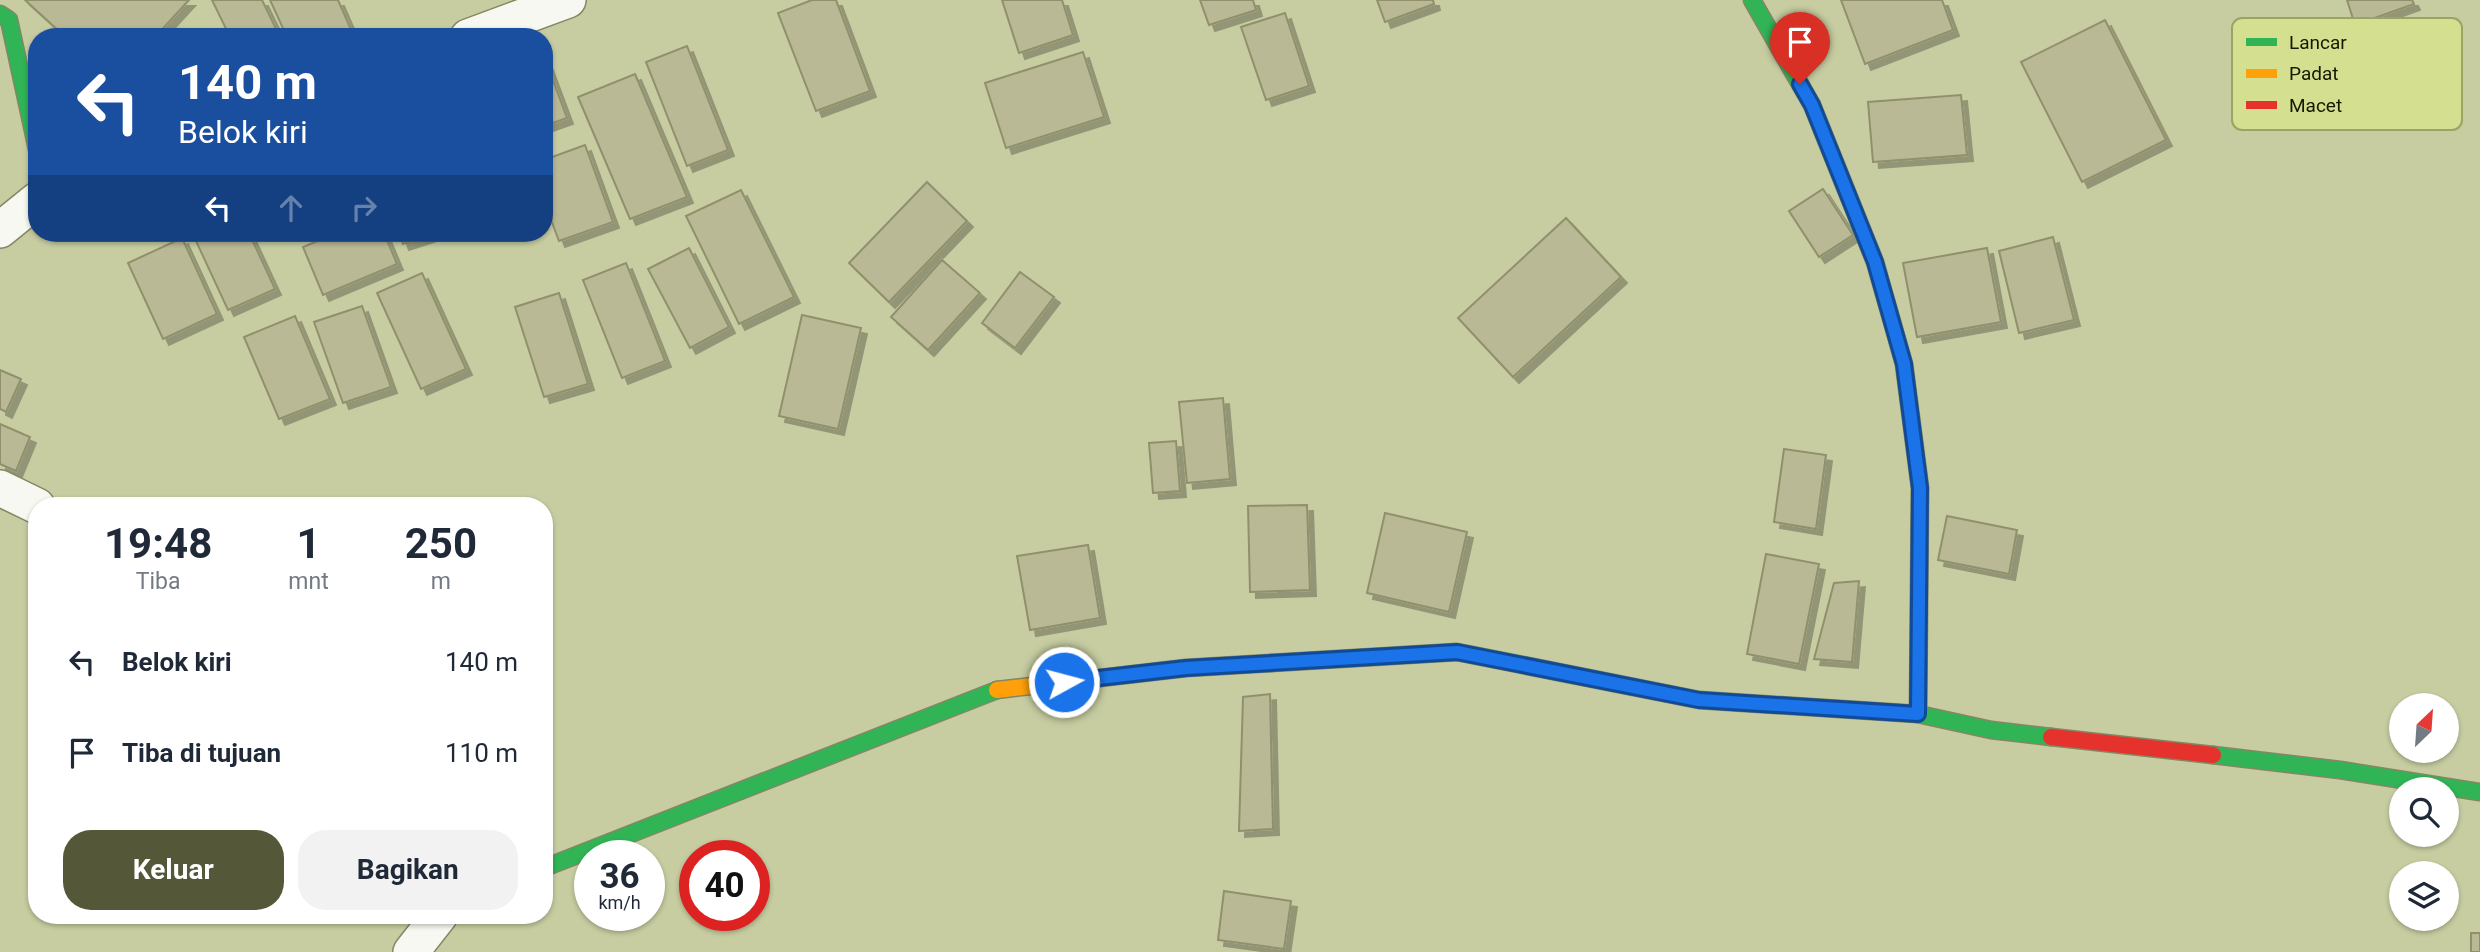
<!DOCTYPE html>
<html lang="id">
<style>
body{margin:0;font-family:Roboto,sans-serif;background:#f2f2f3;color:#1f2937;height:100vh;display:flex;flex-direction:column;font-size:26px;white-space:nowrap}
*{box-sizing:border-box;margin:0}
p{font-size:23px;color:#747a83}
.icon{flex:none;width:38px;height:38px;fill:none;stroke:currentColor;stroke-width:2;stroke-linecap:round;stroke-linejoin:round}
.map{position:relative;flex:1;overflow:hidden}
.sheet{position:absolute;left:28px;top:497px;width:525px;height:427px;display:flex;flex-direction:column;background:#fff;border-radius:28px;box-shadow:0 2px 5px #0004}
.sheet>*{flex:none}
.guide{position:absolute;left:28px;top:28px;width:525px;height:214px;border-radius:28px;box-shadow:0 2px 5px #0004;background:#1a4fa0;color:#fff;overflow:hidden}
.needle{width:46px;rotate:25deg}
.controls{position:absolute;left:2389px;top:693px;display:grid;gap:14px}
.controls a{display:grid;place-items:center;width:70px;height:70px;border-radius:50%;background:#fff;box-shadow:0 2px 5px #0004;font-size:35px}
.speed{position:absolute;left:574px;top:840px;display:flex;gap:14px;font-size:35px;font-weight:700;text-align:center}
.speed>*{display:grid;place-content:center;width:91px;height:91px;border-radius:50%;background:#fff;box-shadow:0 2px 5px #0004;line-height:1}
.speed small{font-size:18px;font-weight:400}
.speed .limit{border:10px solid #d22;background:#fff;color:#111}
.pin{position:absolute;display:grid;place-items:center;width:60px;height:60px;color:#fff;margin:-72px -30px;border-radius:50% 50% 50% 0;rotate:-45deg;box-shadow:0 0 7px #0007}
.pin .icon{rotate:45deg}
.me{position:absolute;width:77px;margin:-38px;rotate:83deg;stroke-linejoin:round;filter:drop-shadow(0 0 5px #0008)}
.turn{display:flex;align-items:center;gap:24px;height:147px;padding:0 35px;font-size:32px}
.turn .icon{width:91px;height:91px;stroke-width:2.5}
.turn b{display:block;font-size:49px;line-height:60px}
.lanes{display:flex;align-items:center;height:66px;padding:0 35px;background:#0003;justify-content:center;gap:35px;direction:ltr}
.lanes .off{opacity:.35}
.eta{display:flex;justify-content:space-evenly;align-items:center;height:119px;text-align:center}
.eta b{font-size:42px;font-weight:700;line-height:49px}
.button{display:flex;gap:14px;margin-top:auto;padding:14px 35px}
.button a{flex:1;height:80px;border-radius:28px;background:#545838;color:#fff;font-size:28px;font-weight:700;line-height:80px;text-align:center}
.button a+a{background:#f2f2f3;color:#1f2937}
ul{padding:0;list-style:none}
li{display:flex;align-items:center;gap:21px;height:91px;padding:0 35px}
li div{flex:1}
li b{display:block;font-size:26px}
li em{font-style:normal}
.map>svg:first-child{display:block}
.building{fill:#bab995;stroke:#91906c;stroke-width:2;filter:url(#shadow)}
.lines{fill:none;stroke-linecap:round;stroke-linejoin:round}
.street-casing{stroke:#838764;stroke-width:38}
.fast-casing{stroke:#838764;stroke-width:19}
.slow-casing{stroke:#838764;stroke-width:19}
.jam-casing{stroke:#838764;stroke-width:19}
.street{stroke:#f7f8f1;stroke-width:35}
.fast{stroke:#30b455;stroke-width:16}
.slow{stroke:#ff9f0a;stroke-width:16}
.jam{stroke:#e5322d;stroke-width:16}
.route-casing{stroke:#114b97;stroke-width:18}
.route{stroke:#1a73e8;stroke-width:12}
.key{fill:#d4df8f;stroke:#9ba464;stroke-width:2}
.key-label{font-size:19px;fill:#161900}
</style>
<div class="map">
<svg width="2480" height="952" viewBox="0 0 2480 952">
<defs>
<filter id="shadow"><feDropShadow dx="6" dy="6" stdDeviation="0" flood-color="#0004"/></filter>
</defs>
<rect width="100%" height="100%" fill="#c7cda1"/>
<g class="building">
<polygon points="25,0 189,0 155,37 60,37 62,34"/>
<polygon points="212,0 262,0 280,37 230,37"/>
<polygon points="270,0 338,0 352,32 341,37 287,37"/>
<polygon points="812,0 836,0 870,91 816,111 778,13"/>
<polygon points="1002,0 1062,0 1073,35 1019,53"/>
<polygon points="1200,0 1253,0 1256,10 1209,25"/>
<polygon points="1377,0 1433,0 1434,4 1385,22"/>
<polygon points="1841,0 1942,0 1953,30 1865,64"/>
<polygon points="2347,0 2412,0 2414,4 2355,25"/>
<polygon points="1285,13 1309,86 1266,100 1241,27"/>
<polygon points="2105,20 2166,140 2082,182 2021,62"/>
<polygon points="687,46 728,150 687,166 646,62"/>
<polygon points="1083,52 1104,117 1006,148 985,83"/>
<polygon points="544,56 567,118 544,126"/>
<polygon points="635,74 687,197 630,219 578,97"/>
<polygon points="1961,95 1967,155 1873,162 1868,102"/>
<polygon points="585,145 613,222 559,241 544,201 544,160"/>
<polygon points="927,182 967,221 889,302 849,263"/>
<polygon points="1823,189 1853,235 1819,257 1789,211"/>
<polygon points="741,190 794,297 739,324 686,216"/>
<polygon points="1566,218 1621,277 1513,377 1458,318"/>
<polygon points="214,233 249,233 275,289 228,310 196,241"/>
<polygon points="337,233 384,233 397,264 323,295 303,247"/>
<polygon points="399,233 437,233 403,244"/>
<polygon points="2053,237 2074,320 2019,333 1999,251"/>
<polygon points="182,238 217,314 163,339 128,263"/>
<polygon points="689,248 729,327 690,348 648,269"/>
<polygon points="1987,248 2001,322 1917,337 1903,263"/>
<polygon points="942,260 980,293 928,350 891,317"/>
<polygon points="626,263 665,361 622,378 583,280"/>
<polygon points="1020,272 1054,297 1015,348 982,323"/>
<polygon points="422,273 466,369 421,389 377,293"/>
<polygon points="559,293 588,384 544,397 515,307"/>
<polygon points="362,306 391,387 343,403 314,322"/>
<polygon points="802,315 861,328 838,429 779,416"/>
<polygon points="295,316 330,399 279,419 244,337"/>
<polygon points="0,370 21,379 6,412 0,409"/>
<polygon points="1223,398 1230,479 1187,483 1179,402"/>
<polygon points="0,424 30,437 16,471 0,464"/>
<polygon points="1176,441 1180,491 1153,493 1149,443"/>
<polygon points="1784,449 1826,455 1816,529 1774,522"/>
<polygon points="1307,505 1310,590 1250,592 1248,506"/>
<polygon points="1385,513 1467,532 1449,612 1367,593"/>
<polygon points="1947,516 2017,530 2009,574 1938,560"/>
<polygon points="1088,545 1100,618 1030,630 1017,556"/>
<polygon points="1766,554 1819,564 1799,664 1747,654"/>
<polygon points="1859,581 1852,662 1814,659 1834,583"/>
<polygon points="1270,694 1273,829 1239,831 1243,697"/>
<polygon points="1224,891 1291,901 1284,949 1218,940"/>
<rect x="2471" y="933" width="9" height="19"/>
</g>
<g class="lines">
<g class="street-casing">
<g id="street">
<polyline points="468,37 568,0"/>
<polyline points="0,230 37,200"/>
<polyline points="0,488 37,506"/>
<polyline points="411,952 440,915"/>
</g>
</g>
<g class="fast-casing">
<g id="fast">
<polyline points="1752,0 1812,105 1875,262 1904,364 1920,488 1918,714"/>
<polyline points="0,14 9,20 37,149"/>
<polyline points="1271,663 1457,652 1699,700 1918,714 1991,730 2051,737"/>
<polyline points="2213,755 2340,770 2480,792"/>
<polyline points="544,868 997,690"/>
</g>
</g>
<g class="slow-casing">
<polyline id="slow" points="997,690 1186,668 1271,663"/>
</g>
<g class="jam-casing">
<polyline id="jam" points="2051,737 2213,755"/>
</g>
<use href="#street" class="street"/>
<use href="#fast" class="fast"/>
<use href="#slow" class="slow"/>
<use href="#jam" class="jam"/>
</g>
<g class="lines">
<g class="route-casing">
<polyline id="route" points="1064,682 1186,668 1457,652 1699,700 1918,714 1920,488 1904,364 1875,262 1812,105 1800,84"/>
</g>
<use href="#route" class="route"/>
</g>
<rect x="2232" y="18" width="230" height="112" rx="10" class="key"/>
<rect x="2246" y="38" width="31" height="8" fill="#30b455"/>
<rect x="2246" y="69" width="31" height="9" fill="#ff9f0a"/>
<rect x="2246" y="101" width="31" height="8" fill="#e5322d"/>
<g class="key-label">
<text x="2289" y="49">Lancar</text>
<text x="2289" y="80">Padat</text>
<text x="2289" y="112">Macet</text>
</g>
</svg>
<div class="controls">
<a><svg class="needle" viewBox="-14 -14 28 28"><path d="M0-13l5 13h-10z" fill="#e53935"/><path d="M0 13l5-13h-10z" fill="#747a83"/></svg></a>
<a><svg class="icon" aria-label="search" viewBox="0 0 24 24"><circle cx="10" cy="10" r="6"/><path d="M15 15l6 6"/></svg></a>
<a><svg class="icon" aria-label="layers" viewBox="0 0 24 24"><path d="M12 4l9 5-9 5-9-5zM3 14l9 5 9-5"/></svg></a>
</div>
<div class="speed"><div>36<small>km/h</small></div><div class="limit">40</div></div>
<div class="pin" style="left:1800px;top:84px;background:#d93025"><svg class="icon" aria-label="arrive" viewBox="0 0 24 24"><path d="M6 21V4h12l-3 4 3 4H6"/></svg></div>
<svg class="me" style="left:1064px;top:682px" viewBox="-20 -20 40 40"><circle r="17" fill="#1a73e8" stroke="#fff" stroke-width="3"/><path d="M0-11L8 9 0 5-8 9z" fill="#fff"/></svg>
<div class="guide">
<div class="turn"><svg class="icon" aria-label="left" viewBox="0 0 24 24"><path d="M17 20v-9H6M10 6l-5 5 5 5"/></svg><div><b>140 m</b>Belok kiri</div></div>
<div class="lanes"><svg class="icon" aria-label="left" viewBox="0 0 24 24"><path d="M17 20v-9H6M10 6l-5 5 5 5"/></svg><svg class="icon off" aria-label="ahead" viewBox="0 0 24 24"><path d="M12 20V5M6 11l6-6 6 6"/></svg><svg class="icon off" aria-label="right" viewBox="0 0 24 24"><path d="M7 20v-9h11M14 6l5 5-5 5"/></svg></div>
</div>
<section class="sheet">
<div class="eta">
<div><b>19:48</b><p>Tiba</p></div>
<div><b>1</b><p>mnt</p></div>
<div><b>250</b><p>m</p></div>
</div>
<ul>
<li><svg class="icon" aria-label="left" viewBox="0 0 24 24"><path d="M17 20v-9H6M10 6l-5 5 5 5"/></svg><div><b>Belok kiri</b></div><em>140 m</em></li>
<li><svg class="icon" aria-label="arrive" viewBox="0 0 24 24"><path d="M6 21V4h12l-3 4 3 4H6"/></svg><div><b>Tiba di tujuan</b></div><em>110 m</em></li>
</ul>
<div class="button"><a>Keluar</a><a>Bagikan</a></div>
</section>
</div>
